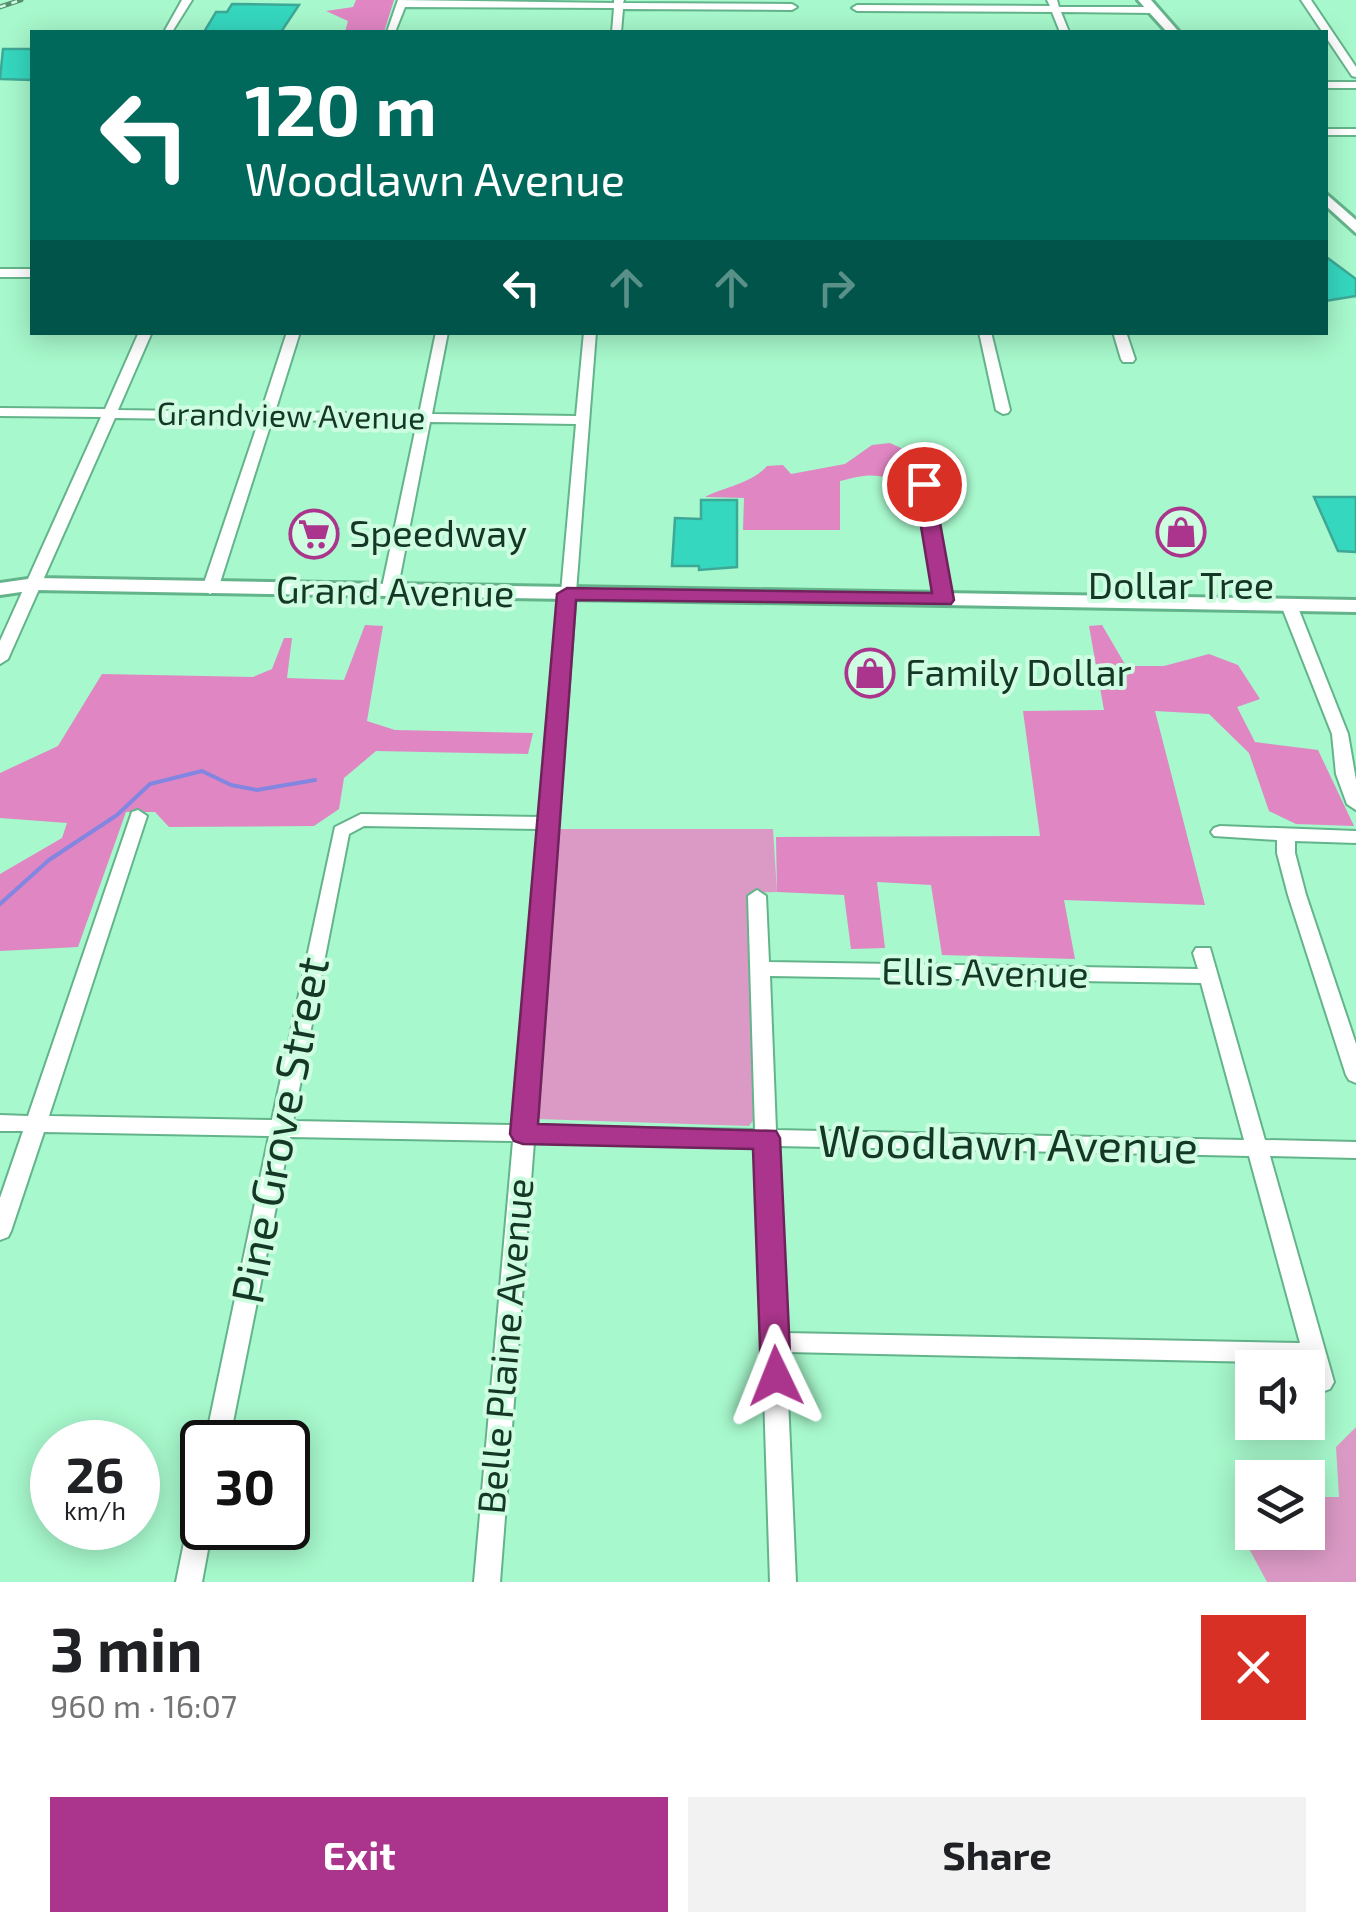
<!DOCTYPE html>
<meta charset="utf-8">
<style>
body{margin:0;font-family:"Exo 2",sans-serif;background:#f2f2f2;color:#202124;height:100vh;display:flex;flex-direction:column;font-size:38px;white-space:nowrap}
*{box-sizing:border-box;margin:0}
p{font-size:32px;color:#757577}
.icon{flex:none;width:55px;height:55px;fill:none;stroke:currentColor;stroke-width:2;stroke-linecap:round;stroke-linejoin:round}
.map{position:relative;height:1582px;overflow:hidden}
.sheet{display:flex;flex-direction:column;background:#fff;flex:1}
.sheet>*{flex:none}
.banner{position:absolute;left:30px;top:30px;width:1298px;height:305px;border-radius:0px;box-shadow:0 5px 25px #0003;background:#00695c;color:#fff;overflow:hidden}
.fabs{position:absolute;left:1235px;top:1350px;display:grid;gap:20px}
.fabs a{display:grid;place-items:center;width:90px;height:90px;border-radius:0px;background:#fff;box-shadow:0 5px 25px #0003;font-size:50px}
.speed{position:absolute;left:30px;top:1420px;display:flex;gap:20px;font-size:50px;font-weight:700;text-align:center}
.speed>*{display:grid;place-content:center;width:130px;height:130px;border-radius:50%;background:#fff;box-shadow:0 5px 25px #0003;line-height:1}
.speed small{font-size:25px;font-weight:400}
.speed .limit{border:5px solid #111;border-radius:15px;background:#fff;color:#111}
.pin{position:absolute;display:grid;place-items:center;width:85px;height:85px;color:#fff;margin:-42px;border:5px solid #fff;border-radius:50%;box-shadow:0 2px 10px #0007}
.me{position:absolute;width:110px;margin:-55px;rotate:358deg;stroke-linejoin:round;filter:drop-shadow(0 0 8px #0008)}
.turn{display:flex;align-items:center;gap:35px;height:210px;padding:0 50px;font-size:45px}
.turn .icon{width:130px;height:130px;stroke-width:2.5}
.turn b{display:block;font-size:70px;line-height:85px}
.lanes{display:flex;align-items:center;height:95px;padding:0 50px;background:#0003;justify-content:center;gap:50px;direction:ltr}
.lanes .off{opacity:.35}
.round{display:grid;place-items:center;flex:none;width:105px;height:105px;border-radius:0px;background:#f2f2f2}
.overview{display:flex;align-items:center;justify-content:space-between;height:170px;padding:0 50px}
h1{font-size:60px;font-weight:700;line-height:75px}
.primary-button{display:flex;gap:20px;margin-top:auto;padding:20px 50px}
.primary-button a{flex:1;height:115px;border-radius:0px;background:#ab358c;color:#fff;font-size:40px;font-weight:700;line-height:115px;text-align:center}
.primary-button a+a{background:#f2f2f2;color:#202124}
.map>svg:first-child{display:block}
.green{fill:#db9ac5}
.forest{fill:#e086c3}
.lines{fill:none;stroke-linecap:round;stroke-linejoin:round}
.stream{stroke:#8286e0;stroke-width:4}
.building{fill:#35d7bf;stroke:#3ea896;stroke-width:2.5}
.minor-casing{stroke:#64b48b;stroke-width:4}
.major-casing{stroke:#64b48b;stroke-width:6}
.minor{fill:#fff;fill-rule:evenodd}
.major{fill:#fff;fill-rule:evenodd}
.rail-casing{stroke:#578f71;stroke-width:5}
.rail{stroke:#cefde2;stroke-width:2.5;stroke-dasharray:6;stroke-linecap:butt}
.route{fill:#ab358c;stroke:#6f225b;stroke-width:2.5}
.labels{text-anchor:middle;stroke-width:8;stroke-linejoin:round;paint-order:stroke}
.far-street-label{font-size:32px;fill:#153726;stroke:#cefde2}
.poi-label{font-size:38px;fill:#153726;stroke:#cefde2;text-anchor:start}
.street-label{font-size:38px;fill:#153726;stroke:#cefde2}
.near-street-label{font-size:45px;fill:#153726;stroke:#cefde2}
</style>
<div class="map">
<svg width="1356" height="1582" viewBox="0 0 1356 1582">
<rect width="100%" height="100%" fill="#a7f8cc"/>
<g class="green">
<polygon points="558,829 773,829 777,892 748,893 754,1119 749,1126 537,1119"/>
<polygon points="1356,1427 1356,1582 1267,1582 1246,1543 1240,1510 1252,1502 1252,1532 1308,1532 1308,1497 1339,1497 1336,1447"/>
</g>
<g class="forest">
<polygon points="356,0 394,0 384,32 345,32 348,21 326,11 353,7"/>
<path d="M890,443L903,449L909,483C876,475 875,472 840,481V530H743L744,498L705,497C727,486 751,484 767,466L783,465L791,474L845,464L872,445Z"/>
<polygon points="365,625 383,626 367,721 395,730 533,733 528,754 376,751 344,778 339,809 314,826 169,827 155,812 126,812 78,947 0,951 0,874 62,838 67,823 0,818 0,773 58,746 102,674 253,677 272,669 284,638 292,638 287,678 344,680"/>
<polygon points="1102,625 1126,666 1164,666 1209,654 1238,665 1260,699 1237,707 1255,742 1318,750 1354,826 1296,824 1269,811 1249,753 1209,714 1155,711 1205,905 1064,900 1075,959 942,955 931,885 877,882 885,948 851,949 844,895 777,892 776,837 1040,836 1023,711 1104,710 1089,626"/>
</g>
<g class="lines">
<polyline class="stream" points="0,904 49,860 117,815 150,784 202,771 231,785 257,790 315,780"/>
</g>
<g class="building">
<polygon points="232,4 299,5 281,32 204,32 216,12 227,12"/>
<polygon points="3,49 32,49 32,80 0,79"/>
<polygon points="1325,256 1356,279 1356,296 1325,301"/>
<polygon points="1314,497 1356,497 1356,552 1338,551"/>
<polygon points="701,500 737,500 737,567 699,570 699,566 672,566 675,518 701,519"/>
<polygon points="294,529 338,529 334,540 308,552 290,539"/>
</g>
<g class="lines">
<g class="minor-casing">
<g id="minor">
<polygon points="182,0 192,0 172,32 164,32"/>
<polygon points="398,0 614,3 614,0 624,0 623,3 792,4 797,7 792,10 623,9 621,32 612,32 614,8 405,7 395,32 387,32"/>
<polygon points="1047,0 1057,0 1059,7 1152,7 1157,10 1152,13 1061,12 1069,32 1060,32 1052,12 857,11 852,8 857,5 1050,6"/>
<polygon points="1301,0 1311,0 1356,67 1356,77 1352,76"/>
<rect x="1325" y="82" width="31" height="6"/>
<rect x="1325" y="129" width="31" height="6"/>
<rect x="0" y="269" width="32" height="8"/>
<path d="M139,332H152L118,410L261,412L287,332H300L275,412L419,414L436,332H448L432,414L576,416L584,332H596L535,1126L755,1130L748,896L757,890L766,896L769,962L1198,969L1193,953L1196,948H1210L1265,1140L1356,1142V1158L1270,1156L1334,1382L1330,1389L1322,1392L1314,1389L1305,1363L786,1352L796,1582H770L756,1146L534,1142L500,1582H474L513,1141L290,1137L229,1442H205L269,1136L44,1132L11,1231L8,1237L0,1240V1198L23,1131H0V1115L28,1116L132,812L138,810L147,816L49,1116L272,1120L335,827L361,814L541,817L576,424L430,422L397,592L389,597L381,592L417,422L272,420L218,589L210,594L202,589L259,420L115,418L8,659L0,664V641L101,417L0,416V408L105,409ZM364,826L540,829L514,1125L293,1121L349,834ZM770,976L1201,983L1244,1140L776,1130ZM777,1146L1249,1156L1300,1343L785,1333Z"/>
<polygon points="979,332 991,332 1010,410 1008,413 1003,414 996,410"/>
<polygon points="1113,332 1126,332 1135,359 1133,362 1123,362 1121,359"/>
<polygon points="922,471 929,475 951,600 943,605 935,600 915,475"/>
<polygon points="1289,600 1297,605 1348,734 1356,780 1356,810 1347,804 1336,774 1332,734 1281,605"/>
<polygon points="1220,826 1356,831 1356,843 1295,841 1295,853 1306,895 1356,1044 1356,1083 1349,1080 1346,1075 1288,895 1277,853 1277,840 1214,836 1211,832 1214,828"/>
<polygon points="202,1502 202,1528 212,1528 202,1582 176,1582 190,1513 193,1505"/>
</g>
</g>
<g class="major-casing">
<g id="major">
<polygon points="1138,0 1151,0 1179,32 1167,32"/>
<polygon points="1325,193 1356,220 1356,233 1325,205"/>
<polygon points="35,578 1356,600 1356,612 35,590 0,595 0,583"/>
</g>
</g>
<use href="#minor" class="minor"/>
<use href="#major" class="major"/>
<g class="rail-casing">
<polyline id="rail" points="0,7 21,0"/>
</g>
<use href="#rail" class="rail"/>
</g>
<polygon class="route" points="924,478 933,484 954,600 951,604 576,600 538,1124 776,1131 780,1138 791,1376 787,1385 776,1389 765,1385 761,1376 753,1149 523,1144 514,1141 510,1134 557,594 567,588 932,593 914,484"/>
<defs>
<g id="shop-ring" transform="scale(2.5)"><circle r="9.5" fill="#cefde2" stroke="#ab358c" stroke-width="1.5"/><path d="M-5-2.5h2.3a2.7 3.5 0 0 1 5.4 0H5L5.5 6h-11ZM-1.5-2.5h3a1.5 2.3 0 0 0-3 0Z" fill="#ab358c"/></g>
<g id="supermarket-ring" transform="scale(2.5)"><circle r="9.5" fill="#cefde2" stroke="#ab358c" stroke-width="1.5"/><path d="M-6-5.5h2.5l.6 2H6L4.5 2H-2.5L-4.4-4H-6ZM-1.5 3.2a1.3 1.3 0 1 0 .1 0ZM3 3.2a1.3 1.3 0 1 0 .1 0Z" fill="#ab358c"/></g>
</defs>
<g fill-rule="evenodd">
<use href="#shop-ring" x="1181" y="532"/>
<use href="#supermarket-ring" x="314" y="534"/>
<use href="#shop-ring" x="870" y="673"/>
</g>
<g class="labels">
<g class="far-street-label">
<text transform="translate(291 416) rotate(1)" y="11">Grandview Avenue</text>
</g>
<g class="poi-label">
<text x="349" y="547">Speedway</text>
<text x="1181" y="599" text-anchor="middle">Dollar Tree</text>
<text x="905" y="686">Family Dollar</text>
</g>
<g class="street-label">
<text transform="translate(395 592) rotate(1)" y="13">Grand Avenue</text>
<text transform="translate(985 973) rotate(1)" y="13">Ellis Avenue</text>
<text transform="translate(506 1346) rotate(-85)" y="13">Belle Plaine Avenue</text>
</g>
<g class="near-street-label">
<text transform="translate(280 1130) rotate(-79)" y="16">Pine Grove Street</text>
<text transform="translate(1008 1144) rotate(1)" y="16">Woodlawn Avenue</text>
</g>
</g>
</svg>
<div class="fabs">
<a><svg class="icon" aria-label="sound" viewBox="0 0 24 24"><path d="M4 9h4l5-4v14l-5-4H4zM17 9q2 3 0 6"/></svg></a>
<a><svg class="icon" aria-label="layers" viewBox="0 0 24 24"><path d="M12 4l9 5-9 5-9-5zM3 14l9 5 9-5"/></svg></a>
</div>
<div class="speed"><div>26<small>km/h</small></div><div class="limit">30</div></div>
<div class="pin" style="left:924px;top:484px;background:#d93025"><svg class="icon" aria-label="arrive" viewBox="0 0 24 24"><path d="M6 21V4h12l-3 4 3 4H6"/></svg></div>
<svg class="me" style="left:776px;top:1376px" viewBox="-20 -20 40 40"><path d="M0-17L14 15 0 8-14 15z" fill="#ab358c" stroke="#fff" stroke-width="4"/></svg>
<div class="banner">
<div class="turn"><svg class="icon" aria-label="left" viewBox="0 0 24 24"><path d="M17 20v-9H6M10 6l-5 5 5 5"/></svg><div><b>120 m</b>Woodlawn Avenue</div></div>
<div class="lanes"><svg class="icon" aria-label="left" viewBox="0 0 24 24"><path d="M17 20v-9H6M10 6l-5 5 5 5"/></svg><svg class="icon off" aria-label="ahead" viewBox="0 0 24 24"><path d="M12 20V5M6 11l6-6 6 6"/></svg><svg class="icon off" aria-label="ahead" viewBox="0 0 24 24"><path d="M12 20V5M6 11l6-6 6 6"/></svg><svg class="icon off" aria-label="right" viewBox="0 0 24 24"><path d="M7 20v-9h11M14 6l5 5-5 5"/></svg></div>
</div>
</div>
<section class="sheet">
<div class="overview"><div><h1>3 min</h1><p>960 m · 16:07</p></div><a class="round" style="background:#d93025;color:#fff"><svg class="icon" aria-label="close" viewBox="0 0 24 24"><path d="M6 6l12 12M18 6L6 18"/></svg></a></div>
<div class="primary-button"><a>Exit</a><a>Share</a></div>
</section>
